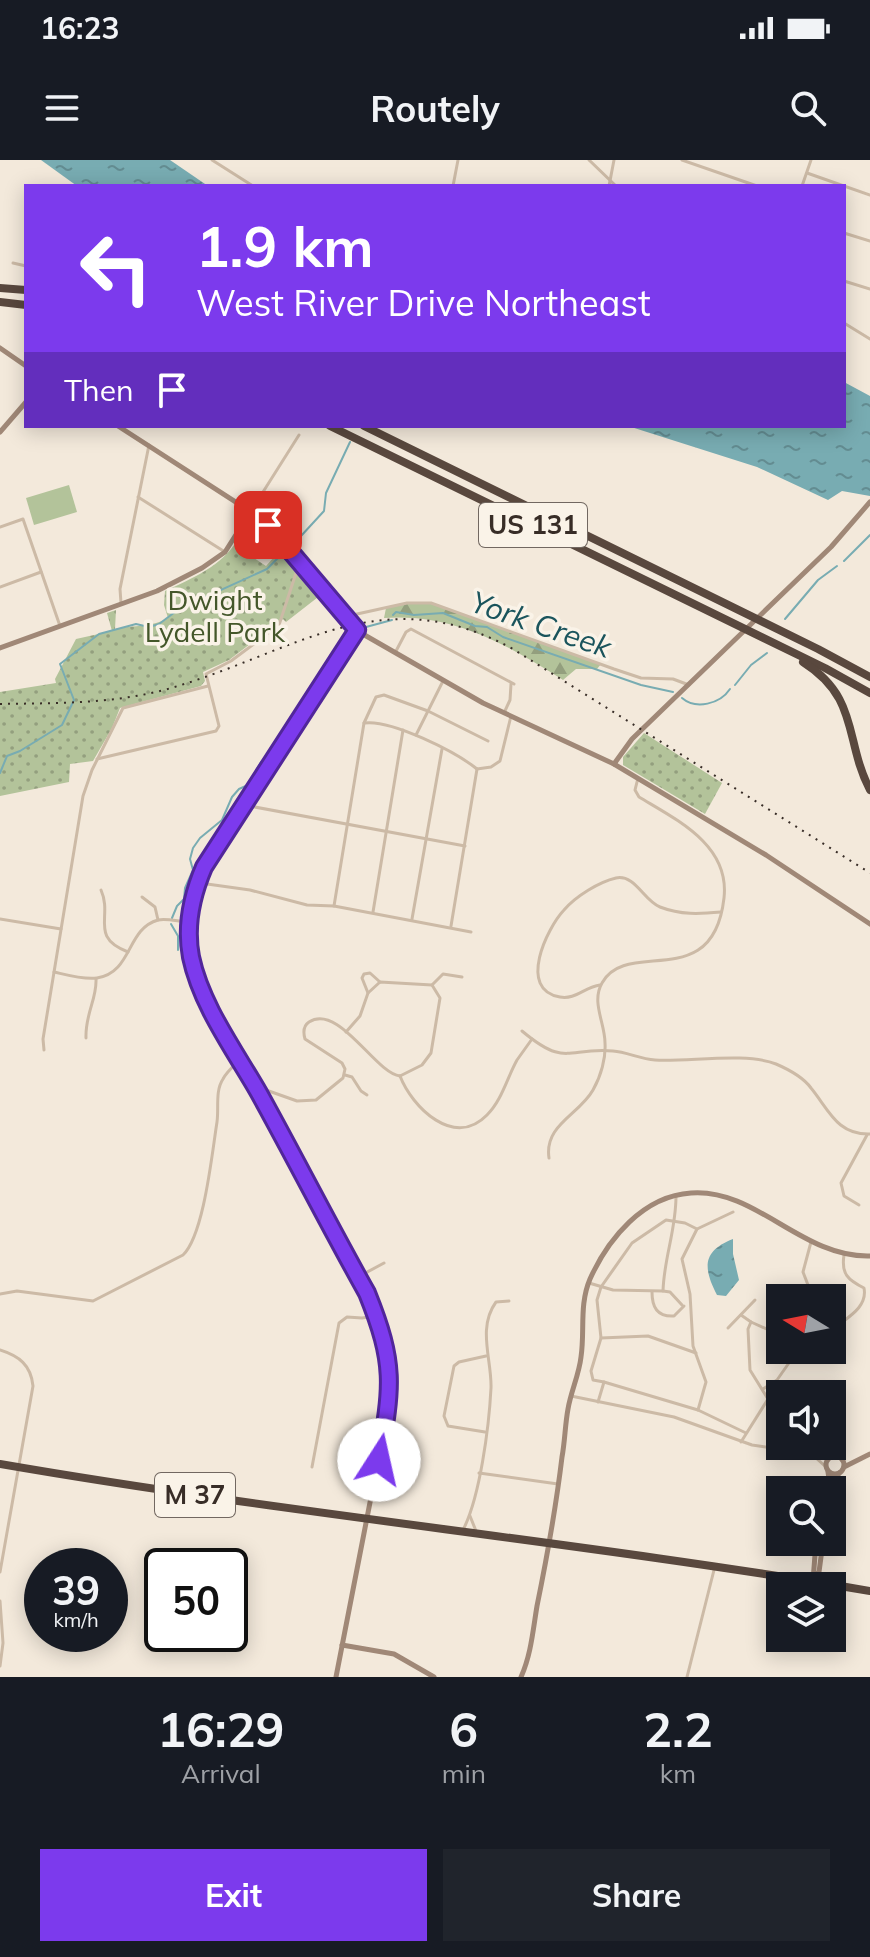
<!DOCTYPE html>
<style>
body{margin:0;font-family:Mulish,sans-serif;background:#20242c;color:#f1f3f6;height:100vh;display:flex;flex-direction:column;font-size:30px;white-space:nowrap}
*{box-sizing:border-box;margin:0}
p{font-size:26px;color:#9ea1a6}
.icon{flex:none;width:44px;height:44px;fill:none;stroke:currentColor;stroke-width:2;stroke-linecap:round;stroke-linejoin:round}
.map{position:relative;height:1517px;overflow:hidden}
.sheet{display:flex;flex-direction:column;background:#171b24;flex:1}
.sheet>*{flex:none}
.guide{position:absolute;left:24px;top:24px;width:822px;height:244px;border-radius:0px;box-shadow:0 4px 20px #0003;background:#7c3aed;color:#fff;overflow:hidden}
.needle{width:52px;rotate:280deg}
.tools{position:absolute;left:766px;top:1124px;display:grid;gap:16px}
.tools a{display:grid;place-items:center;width:80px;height:80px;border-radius:0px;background:#171b24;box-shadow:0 4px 20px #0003;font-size:40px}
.speed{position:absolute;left:24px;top:1388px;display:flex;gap:16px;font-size:40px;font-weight:700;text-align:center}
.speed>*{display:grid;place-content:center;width:104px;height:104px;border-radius:50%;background:#171b24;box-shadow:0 4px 20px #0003;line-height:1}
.speed small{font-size:20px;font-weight:400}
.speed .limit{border:4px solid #111;border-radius:12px;background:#fff;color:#111}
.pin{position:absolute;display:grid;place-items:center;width:68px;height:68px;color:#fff;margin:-34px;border-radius:16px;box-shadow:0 4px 12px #0006}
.me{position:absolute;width:88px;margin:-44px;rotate:10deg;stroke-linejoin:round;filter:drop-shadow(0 0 6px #0008)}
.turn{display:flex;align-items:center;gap:28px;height:168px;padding:0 40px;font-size:36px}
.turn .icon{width:104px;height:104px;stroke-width:2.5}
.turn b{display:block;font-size:56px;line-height:68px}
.then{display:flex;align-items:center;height:76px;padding:0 40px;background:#0003;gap:16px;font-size:30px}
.eta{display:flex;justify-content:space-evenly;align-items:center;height:136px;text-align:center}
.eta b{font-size:48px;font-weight:700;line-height:56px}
.cta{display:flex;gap:16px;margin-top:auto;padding:16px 40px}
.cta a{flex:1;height:92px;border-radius:0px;background:#7c3aed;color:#fff;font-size:32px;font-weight:700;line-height:92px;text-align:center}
.cta a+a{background:#20242c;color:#f1f3f6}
.status{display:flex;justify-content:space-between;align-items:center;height:56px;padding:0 40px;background:#171b24;direction:ltr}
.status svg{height:22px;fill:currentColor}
header{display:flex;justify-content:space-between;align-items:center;height:104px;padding:0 40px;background:#171b24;font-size:36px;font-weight:700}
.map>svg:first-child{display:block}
.grass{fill:#b3c39a}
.forest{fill:url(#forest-firs)}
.park{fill:url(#park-dots)}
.water{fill:url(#water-ripples)}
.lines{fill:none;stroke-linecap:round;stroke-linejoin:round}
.stream{stroke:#78acb2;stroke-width:2}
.street{stroke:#ccbaa6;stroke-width:3}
.secondary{stroke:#a08877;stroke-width:5}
.highway{stroke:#59483e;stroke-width:8}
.rail{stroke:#382d27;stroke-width:2;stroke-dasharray:2 6;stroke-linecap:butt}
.route-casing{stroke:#51269a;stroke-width:20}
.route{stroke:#7c3aed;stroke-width:14}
.labels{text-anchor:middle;stroke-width:7;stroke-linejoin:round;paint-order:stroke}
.shield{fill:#faf3e8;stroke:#726861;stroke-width:2}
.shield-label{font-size:26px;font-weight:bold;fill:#382d27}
.park-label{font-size:28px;fill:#44572a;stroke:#faf3e8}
.water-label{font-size:30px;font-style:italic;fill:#1a545c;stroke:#faf3e8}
</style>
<div class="status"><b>16:23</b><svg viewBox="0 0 49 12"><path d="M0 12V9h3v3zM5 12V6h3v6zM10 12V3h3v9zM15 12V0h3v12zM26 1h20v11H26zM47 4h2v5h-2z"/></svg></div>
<header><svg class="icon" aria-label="menu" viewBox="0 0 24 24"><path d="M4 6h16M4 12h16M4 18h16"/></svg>Routely<svg class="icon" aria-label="search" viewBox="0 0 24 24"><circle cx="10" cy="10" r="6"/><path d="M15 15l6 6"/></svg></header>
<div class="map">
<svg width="870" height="1517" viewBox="0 0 870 1517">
<defs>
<pattern id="forest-firs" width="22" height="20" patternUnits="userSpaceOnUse" patternTransform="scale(2)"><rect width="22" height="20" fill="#b3c39a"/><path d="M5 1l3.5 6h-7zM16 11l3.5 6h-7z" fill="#939f7e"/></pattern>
<pattern id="park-dots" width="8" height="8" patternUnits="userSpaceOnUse" patternTransform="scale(2)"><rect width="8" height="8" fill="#b3c39a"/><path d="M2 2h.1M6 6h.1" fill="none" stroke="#939f7e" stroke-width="1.8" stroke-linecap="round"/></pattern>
<pattern id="water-ripples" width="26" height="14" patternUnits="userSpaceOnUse" patternTransform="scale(2)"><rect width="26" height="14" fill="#78acb2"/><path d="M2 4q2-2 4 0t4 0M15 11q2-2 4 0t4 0" fill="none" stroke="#638c91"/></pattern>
</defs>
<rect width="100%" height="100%" fill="#f3e9db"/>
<polygon class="grass" points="69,325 77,352 34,365 26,338"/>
<path class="forest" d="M412,443H431L601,504L597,509H576L563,520C506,484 453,453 384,458L386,448Z"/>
<g class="park">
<path d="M238,379L257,388L251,396L266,406L283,387L322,434L286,462L283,459L229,500L203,512L205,521L201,526L120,548L112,568L93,601L70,604L69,622L0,636V532L56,523L55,519L76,479L112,471L107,453L116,450L115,469C134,465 153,467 168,458L164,445L165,431C193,418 222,406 238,379Z"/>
<polygon points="644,573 722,623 705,654 623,605 623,597"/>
</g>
<g class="water">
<polygon points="41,0 170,0 208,26 77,26"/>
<polygon points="844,222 870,236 870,336 842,331 828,340 757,307 628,266 844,266"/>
<path d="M733,1079V1094L739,1120L726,1136L717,1135C703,1108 702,1091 733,1079Z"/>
</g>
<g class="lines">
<g class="stream">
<polyline points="301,376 324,351 326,333 350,282"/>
<polyline points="844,401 870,375"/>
<polyline points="393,455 396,452 414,455 443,453 475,466 487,467 503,477 641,525 673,532"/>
<polyline points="785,459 818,420 837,406"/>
<polyline points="366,467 392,460"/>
<polyline points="735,525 751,505 767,493"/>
<path d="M682,538C696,550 720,544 730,529"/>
<polyline points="0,613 7,596 20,591 62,565 74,540 60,504 99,474 136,464 149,467 159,464 179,449 267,409 293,383"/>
<polyline points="172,758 177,746 184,739 185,728 193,710 190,699 193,688 200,678 222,660 232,637 239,629 248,625 261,602 272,591 342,482"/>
<polyline points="171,764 178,776 178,790"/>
</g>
<g class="street">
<polyline points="212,0 253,26"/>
<polyline points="589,0 616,26"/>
<polyline points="682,0 757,26"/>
<polyline points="807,13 870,35"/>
<polyline points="453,26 458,0"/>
<polyline points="609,26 614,0"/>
<polyline points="802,26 811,0"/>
<polyline points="844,73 870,81"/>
<polyline points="13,103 26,106"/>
<polyline points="844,121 870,129"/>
<polyline points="844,163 870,179"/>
<polyline points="138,337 225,392"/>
<polyline points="251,351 299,275"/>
<polyline points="0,367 23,359 60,466"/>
<polyline points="0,427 41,412"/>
<polyline points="121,443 120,429 149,285"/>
<polyline points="348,456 407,443 431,443 614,509 641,518 673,519 689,525"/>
<polyline points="395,493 406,472 411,469 514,524"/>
<polyline points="504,553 510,540 511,524"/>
<path d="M364,563C391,559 456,592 477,609"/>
<polyline points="416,575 443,521"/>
<polyline points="97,599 216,571 219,566 206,514 231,501 279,465 296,413 302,405"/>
<polyline points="477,609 491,607 500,601 511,556"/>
<polyline points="244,645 465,686"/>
<polyline points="200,723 250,730 307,745 334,746 471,772"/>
<path d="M101,730C113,757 89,777 128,792"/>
<polyline points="142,737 155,747 158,760"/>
<polyline points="334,746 364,563 376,537 384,535 428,551 488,581"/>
<polyline points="373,752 403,570"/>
<polyline points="0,759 61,769"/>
<polyline points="412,759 442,589"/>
<polyline points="451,766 477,609"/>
<path d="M54,812C67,815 84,820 97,818C133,812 126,769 158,760C167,758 180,762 189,762"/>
<polyline points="432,825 443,814 462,817"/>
<path d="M600,825C585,827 575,840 560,837C517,830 547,768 564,750C576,736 599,722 616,718C635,714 644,741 660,747C681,755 699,754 721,752"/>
<polyline points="368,833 362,818 364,814 370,813 380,822"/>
<path d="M522,871C566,908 567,887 613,891C627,892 640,899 655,900C689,902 746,892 776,904C790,910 803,917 811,928C829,950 837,975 870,974"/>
<polyline points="346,872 360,856 368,833 380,822 432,825 440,838 431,893 422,905 400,916"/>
<path d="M86,878C85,854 97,839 96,819"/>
<polyline points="44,890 43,879 83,636 92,610 123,548 208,526"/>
<polyline points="345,915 352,917 361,931 367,935"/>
<path d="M400,916C412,947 454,989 487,955C502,940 507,918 517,900C522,893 527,886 532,879"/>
<path d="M260,934L266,930L297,941L316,940L343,918L345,909L342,903L305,879C303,872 303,866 309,862C339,843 375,913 400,916"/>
<path d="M549,998C544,965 579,955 593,930C601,916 606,898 605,883C605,863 591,842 602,823C627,777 713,835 724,738C730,685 677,660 639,637L635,630L638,618"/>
<polyline points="859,1045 844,1036 841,1023 867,975"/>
<polyline points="811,1082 803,1112 813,1138"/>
<polyline points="358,1117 384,1103"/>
<path d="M589,1123L613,1130L663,1131C664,1097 676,1071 676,1036"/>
<polyline points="663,1131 670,1132 682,1145"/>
<path d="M652,1132C652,1147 657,1157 674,1156L684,1146"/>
<path d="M0,1134L17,1131L93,1141L183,1095C204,1075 212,993 217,962C219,948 215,931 223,919C227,911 234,906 240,900"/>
<polyline points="741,1155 751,1162 780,1175"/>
<polyline points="728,1168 755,1140"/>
<path d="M832,1170C846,1158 868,1148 864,1128C848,1120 841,1114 844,1095"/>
<polyline points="601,1178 648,1176 696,1193"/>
<path d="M0,1190C19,1196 31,1205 33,1226L0,1412"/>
<polyline points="604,1222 593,1220 591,1211 601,1178 597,1140 601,1127 632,1083 666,1060 685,1063 697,1069"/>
<polyline points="763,1229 777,1220 798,1190"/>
<polyline points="571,1236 674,1257 752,1285 795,1291 816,1298 831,1297"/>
<polyline points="598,1242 604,1222 698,1250 746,1273"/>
<polyline points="698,1250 706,1222 693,1186 690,1134 682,1099 697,1069 733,1052"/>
<polyline points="485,1272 448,1266 444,1256 454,1206 459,1202 486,1196"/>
<polyline points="741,1282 768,1239 750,1210 748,1169 751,1162"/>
<polyline points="816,1298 826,1307"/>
<polyline points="312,1307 339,1163 347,1157 362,1158 376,1156"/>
<polyline points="479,1313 558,1324"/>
<polyline points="470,1356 476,1371"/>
<path d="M463,1370C480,1337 489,1267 491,1228C492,1200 477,1168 496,1142L509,1141"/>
<polyline points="0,1441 3,1483 0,1506"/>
<polyline points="687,1517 714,1410"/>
</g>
<g class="secondary">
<polyline points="0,188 26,206"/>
<polyline points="118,266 262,359 361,473 483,543 614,604 766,695 870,764"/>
<polyline points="0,272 26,242"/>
<polyline points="0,488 157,431 202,408 225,392 251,351"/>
<polyline points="614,604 632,579 831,387 870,342"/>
<circle cx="835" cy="1305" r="9"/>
<polyline points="844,1307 870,1294"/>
<polyline points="825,1330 829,1319 828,1312"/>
<polyline points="831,1330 839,1313"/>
<polyline points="813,1416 819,1412 823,1382"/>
<polyline points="813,1421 816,1382"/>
<polyline points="342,1485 394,1494 434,1517"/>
<path d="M336,1517L388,1250L390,1202L367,1133L200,828C184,780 187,738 211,694L357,470"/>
<path d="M521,1517C531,1495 533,1470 537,1446C547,1397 556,1347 562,1297C565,1281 565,1265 568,1249C571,1231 579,1215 581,1197C585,1170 579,1145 590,1119C608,1079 643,1036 691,1033C756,1028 802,1098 870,1096"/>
</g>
<g class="highway">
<polyline points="0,128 26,130"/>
<polyline points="0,142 26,145"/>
<polyline points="330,266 825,508 870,533"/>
<polyline points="364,266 818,489 870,517"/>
<path d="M803,502C860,538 844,580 870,630"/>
<path d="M0,1304C289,1354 581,1382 870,1431"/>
</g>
<path class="rail" d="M0,544C55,543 110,544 164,530C292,495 379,416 513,489L870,713"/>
</g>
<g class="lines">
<g class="route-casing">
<path id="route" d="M268,365L357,470L204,707C192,735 185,766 191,797C201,845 235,891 259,933C296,1000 330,1067 367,1133C396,1205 392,1226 379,1300"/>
</g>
<use href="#route" class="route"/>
</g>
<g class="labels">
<g class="shield">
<rect x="479" y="343" width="108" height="44" rx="6"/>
<rect x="155" y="1313" width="80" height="44" rx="6"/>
</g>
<g class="shield-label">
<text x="533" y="374">US 131</text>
<text x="195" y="1344">M 37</text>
</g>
<g class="park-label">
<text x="215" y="450">Dwight<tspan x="215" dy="32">Lydell Park</tspan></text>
</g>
<g class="water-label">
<text transform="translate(541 465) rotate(19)" y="10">York Creek</text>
</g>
</g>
</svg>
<div class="tools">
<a><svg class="needle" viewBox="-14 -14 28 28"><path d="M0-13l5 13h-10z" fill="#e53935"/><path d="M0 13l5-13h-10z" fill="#9ea1a6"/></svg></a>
<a><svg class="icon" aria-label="sound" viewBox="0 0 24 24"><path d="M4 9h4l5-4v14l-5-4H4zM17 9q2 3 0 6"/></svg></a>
<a><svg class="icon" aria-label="search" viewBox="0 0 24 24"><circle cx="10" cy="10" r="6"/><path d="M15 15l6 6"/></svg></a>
<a><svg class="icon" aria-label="layers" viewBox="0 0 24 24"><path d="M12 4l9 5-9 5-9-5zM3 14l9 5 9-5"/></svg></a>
</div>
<div class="speed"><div>39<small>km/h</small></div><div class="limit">50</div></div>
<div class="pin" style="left:268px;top:365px;background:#d93025"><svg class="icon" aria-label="arrive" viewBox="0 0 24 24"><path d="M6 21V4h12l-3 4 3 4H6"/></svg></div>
<svg class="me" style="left:379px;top:1300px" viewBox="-20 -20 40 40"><circle r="19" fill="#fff"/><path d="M0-13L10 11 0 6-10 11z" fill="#7c3aed"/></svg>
<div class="guide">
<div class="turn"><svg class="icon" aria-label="left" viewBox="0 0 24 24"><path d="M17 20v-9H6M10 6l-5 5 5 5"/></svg><div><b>1.9 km</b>West River Drive Northeast</div></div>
<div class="then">Then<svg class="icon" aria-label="arrive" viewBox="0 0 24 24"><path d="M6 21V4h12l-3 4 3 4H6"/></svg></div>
</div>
</div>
<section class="sheet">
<div class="eta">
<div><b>16:29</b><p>Arrival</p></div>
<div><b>6</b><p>min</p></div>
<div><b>2.2</b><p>km</p></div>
</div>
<div class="cta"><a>Exit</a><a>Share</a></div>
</section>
